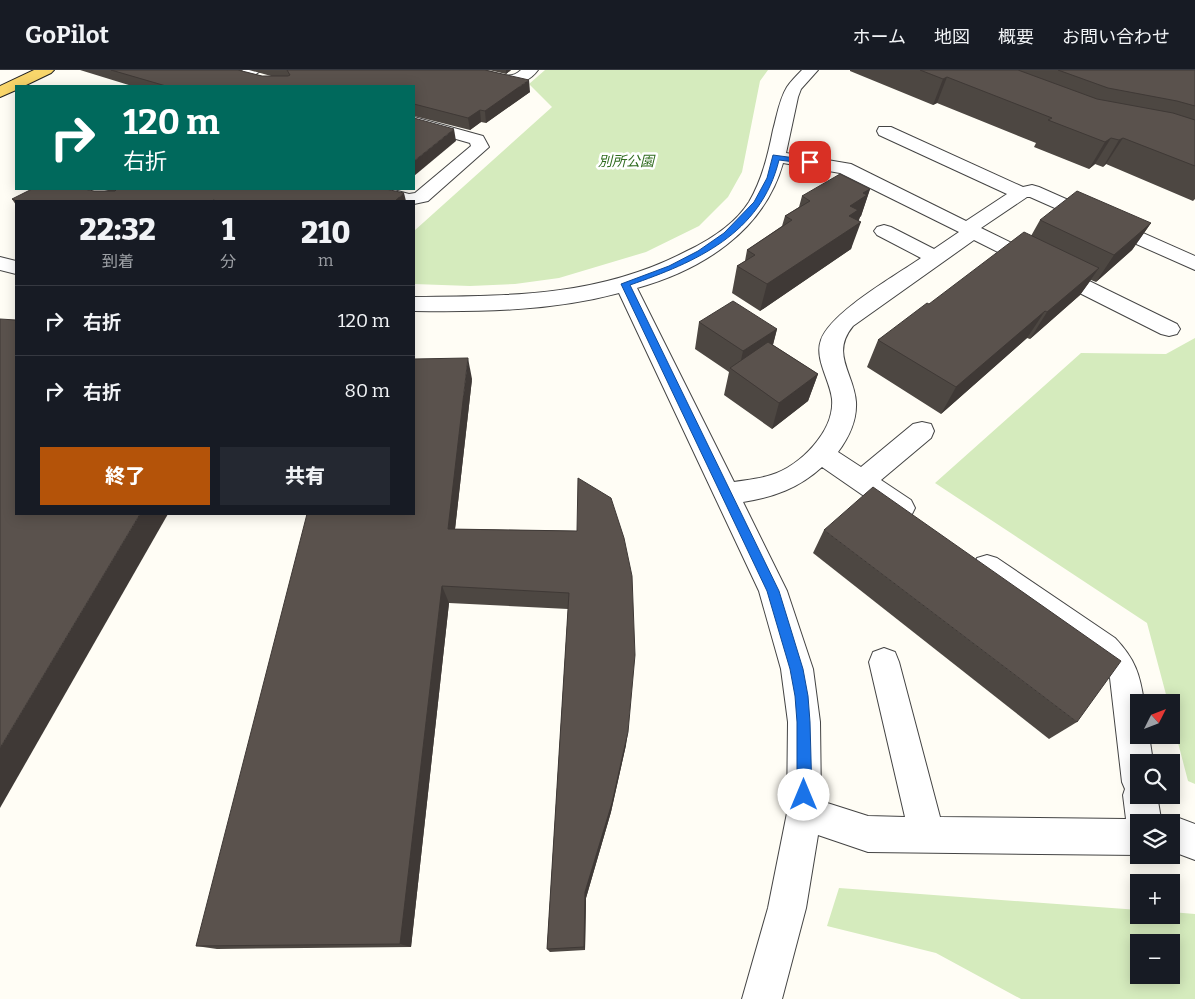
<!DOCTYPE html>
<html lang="ja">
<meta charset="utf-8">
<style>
body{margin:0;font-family:Bitter,"Noto Sans JP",serif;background:#242831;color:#f1f3f6;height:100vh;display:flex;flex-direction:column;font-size:19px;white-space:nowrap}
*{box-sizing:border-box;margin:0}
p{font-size:16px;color:#9ea1a6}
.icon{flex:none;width:28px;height:28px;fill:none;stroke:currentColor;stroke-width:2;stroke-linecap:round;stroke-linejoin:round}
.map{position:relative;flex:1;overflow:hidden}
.panel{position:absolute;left:15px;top:130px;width:400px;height:315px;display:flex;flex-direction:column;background:#171b24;border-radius:0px;box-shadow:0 2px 12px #0003}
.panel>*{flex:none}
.hud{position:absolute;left:15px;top:15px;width:400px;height:105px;border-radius:0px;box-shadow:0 2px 12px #0003;background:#00695c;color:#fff;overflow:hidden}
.needle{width:32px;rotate:48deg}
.buttons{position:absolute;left:1130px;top:624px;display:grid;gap:10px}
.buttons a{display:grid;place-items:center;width:50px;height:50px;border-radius:0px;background:#171b24;box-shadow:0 2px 12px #0003;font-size:25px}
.pin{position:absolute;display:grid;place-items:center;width:42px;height:42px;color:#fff;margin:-21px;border-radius:10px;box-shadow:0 2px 8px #0006}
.me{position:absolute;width:55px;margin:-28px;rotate:0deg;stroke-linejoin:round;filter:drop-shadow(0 0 4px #0008)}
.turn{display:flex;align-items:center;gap:18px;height:105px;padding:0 25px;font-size:22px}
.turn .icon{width:65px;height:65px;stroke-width:2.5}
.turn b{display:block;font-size:35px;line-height:42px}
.eta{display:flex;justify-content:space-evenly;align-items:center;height:85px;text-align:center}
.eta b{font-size:30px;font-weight:800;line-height:35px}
.primary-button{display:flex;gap:10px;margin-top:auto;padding:10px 25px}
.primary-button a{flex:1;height:58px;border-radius:0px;background:#b45309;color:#fff;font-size:20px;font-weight:800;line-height:58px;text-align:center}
.primary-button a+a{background:#242831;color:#f1f3f6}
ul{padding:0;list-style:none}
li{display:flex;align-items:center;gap:15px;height:70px;padding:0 25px;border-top:1px solid #363941}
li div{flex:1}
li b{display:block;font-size:19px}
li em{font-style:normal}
header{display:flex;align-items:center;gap:30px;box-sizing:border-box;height:70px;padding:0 25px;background:#171b24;border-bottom:1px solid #363941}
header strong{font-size:24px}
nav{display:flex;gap:28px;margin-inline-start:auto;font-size:18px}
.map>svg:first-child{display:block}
.green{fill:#d5ebbd;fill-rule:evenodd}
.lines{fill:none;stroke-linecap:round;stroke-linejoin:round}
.minor-casing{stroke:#444;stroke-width:2}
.major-casing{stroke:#222;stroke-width:2}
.minor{fill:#fff;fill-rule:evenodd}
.major{fill:#f9d66b;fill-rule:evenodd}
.wall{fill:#4d4742}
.shaded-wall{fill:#3f3936}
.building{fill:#5a524d;stroke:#3f3936}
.route{fill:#1a73e8;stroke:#114b97}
.labels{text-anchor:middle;stroke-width:5;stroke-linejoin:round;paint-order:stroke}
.far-park-label{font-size:14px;font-style:italic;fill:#2f6b1f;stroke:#fff}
</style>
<header>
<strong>GoPilot</strong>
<nav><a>ホーム</a><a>地図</a><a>概要</a><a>お問い合わせ</a></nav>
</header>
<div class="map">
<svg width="1195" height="929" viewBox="0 0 1195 929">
<rect width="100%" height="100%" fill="#fffdf5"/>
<g class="green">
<polygon points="545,0 768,0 760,11 742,102 728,127 699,156 646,182 559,208 515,214 470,216 414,214 414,161 552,37 529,14"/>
<polygon points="1195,268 1195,714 1188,711 1171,646 1171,632 1168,632 1147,553 935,413 1081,283 1166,284"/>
<path d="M839,818L1139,840V845H1171V842L1195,844V929H1021L936,883L827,856ZM1139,872H1171V905H1139Z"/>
</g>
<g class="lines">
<g class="minor-casing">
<g id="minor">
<polygon points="243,0 262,0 238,16 219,16"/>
<path d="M456,0C464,0 472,0 480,0C495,1 509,12 521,0H538C519,26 484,10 459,3Z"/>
<path d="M802,0H818L801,19L798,27L786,83L851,94L966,151L1007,124L879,65L877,61L879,57H891L1023,117L1032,115L1039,117L1195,186V200L1030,127H1027L981,158L1177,254L1180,259L1177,264L1169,266L1161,264L974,170L853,256C830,284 854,303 856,332C857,351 849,367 838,382L861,397L913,354L922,352L931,354L934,361L931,368L881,410L911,430L915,438L911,446L902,449L893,446L822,397C799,418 774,427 743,432L787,521L813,599L820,652L821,731L868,746L905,747L869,592L873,582L884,578L895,582L899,592L940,747L1126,749L1123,725L1125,719L1122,712L1110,608L1093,588L977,506L973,497L977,488L987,485L997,488L1115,568C1135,589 1140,604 1144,632H1139V665H1149L1153,692H1139V725H1157L1161,749L1171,745L1195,754V790L1171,781V752H1139V785L868,782L818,765L806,838L782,929H742L768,838L787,743L788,652L781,599L759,521L619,223C552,241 483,242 414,241V227C510,226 599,227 687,181C710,170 735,154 749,132C762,110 768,85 773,60C777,46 779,30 787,17C791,11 797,5 802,0ZM783,93L840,103L959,162L934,179L891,157L884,155L877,157L874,161L877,165L921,188C895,206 831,242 821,270C814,289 830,310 832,329C835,361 800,396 771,405C759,409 746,410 734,412L637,218C702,200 764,161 783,93Z"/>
<polygon points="414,47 483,66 489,77 428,131 414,134 414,131 392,131 365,123 362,119 390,119 409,124 415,123 471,76 470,73 414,57"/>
<polygon points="0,187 16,191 16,204 0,200"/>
</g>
</g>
<g class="major-casing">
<polygon id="major" points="34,0 54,0 51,3 24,16 16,16 16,20 0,27 0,16"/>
</g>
<use href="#minor" class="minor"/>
<use href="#major" class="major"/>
</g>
<g class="wall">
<polygon points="80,0 243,0 241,1 262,6 271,6 249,0 485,0 530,22 486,53 481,52 470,60 414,46 414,16 132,16"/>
<polygon points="489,0 511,0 506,4"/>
<polygon points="850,0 1195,0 1195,129 1193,131 1106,94 1103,97 1095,94 1089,99 1034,77 1036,73 937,33 933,35 850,1"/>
<polygon points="101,119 386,119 406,131 16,131 16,135 12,129 94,121 108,121"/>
<polygon points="870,119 861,146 860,147 858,151 851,179 760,241 732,223 737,196 745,191 747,180 782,156 785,146 799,137 802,126"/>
<polygon points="1040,150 1151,153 1132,180 1096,212 1091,210 1080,225 1030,269 1027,268 941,344 867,297 878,270 1031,166"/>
<polygon points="699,252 777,259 773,275 818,304 808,331 772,359 724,325 729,302 695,279"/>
<polygon points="472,309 455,459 577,461 626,675 611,742 586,828 585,880 550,882 547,879 568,539 449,533 411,877 217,879 196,876"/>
<polygon points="824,460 1077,652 1049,669 813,483"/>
</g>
<g class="shaded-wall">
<polygon points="506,0 511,0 506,4"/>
<polygon points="947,7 937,33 933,35 943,9"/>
<polygon points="529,10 530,22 486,53 485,41"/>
<polygon points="480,40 481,52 470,60 468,48"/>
<polygon points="454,59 456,71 414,106 414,91"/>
<polygon points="1111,68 1095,94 1089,99 1105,72"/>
<polygon points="1123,68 1106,94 1103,97 1119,70"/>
<polygon points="870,119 861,146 860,147 858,153 861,152 851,179 760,241 767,214 863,123"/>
<polygon points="404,123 406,131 395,131"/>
<polygon points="1151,153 1132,180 1096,212 1114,185"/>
<polygon points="1099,198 1080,225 1030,269 1047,242"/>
<polygon points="1045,241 1027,268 941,344 956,317"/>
<polygon points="777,259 770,285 738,304 743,281"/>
<polygon points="468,288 472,309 453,477 448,459"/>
<polygon points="818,304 808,331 772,359 779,333"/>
<polygon points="140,444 168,444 0,738 0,678"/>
<polygon points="442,516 449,533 411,877 400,874"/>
<polygon points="628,662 626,675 611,742 586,828 585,880 584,877 585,822"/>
</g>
<g class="building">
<polygon points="111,0 238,0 262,6 288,6 290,5 287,0 485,0 529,10 485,41 480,40 468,48 414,34 414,16 166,16"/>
<polygon points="920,0 1018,0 1097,29 1173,43 1195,50 1195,96 1123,68 1119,70 1111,68 1105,72 1048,50 1052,48 947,7 943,9"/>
<polygon points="1058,0 1195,0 1195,36 1177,31 1108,18"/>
<polygon points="414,48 454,59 414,91"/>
<polygon points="840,104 870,119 863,123 867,125 850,136 858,140 849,146 861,152 767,214 737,196 755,185 747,180 792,150 785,146 810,131 802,126"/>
<polygon points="32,119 84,119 94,121 115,121 117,119 386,119 404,123 395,131 217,131 213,130 212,131 17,131 12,129"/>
<polygon points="1077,121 1151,153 1114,185 1040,150"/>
<polygon points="1024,162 1099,198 1047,242 1045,241 956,317 878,270 927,233 929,234"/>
<polygon points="733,231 777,259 743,281 699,252"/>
<polygon points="0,249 16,250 16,444 140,444 0,678"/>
<polygon points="768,272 818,304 779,333 730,298"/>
<polygon points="468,288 448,459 577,461 578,408 611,428 624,468 632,506 635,585 628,662 612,733 585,822 584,877 547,879 569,523 442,516 400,874 196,876 307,444 414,444 414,289"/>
<polygon points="873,417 1121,591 1077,652 824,460"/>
</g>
<path class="route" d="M773,85L810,90L814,92L810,94L779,90C761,164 696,192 630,215L779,521L803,599L808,626L810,652L812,725L810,730L804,732L799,730L797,725V652L795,626L790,599L767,521L621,214L669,196L698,181L724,163L754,132L767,108Z"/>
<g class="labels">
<g class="far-park-label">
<text x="626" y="96">別所公園</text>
</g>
</g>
</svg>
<div class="buttons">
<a><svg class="needle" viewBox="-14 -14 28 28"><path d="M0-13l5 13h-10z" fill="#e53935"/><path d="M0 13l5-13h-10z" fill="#9ea1a6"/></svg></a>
<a><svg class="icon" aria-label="search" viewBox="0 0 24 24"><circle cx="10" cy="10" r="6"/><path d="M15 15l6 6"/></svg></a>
<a><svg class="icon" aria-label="layers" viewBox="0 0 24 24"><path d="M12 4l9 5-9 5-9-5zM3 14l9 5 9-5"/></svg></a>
<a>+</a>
<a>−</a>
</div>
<div class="pin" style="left:810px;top:92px;background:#d93025"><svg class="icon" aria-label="arrive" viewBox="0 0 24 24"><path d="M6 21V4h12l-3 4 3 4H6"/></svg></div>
<svg class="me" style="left:804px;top:725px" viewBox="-20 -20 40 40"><circle r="19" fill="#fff"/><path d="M0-13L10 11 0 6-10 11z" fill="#1a73e8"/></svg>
<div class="hud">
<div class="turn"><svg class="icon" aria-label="right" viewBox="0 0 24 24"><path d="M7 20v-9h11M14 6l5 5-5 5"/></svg><div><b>120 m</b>右折</div></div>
</div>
<section class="panel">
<div class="eta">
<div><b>22:32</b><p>到着</p></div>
<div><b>1</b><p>分</p></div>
<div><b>210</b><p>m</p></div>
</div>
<ul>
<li><svg class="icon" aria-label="right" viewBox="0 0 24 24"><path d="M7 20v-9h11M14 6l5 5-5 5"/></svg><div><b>右折</b></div><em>120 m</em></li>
<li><svg class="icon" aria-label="right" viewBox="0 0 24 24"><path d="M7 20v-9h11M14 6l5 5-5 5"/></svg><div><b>右折</b></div><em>80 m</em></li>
</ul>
<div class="primary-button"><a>終了</a><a>共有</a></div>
</section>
</div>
